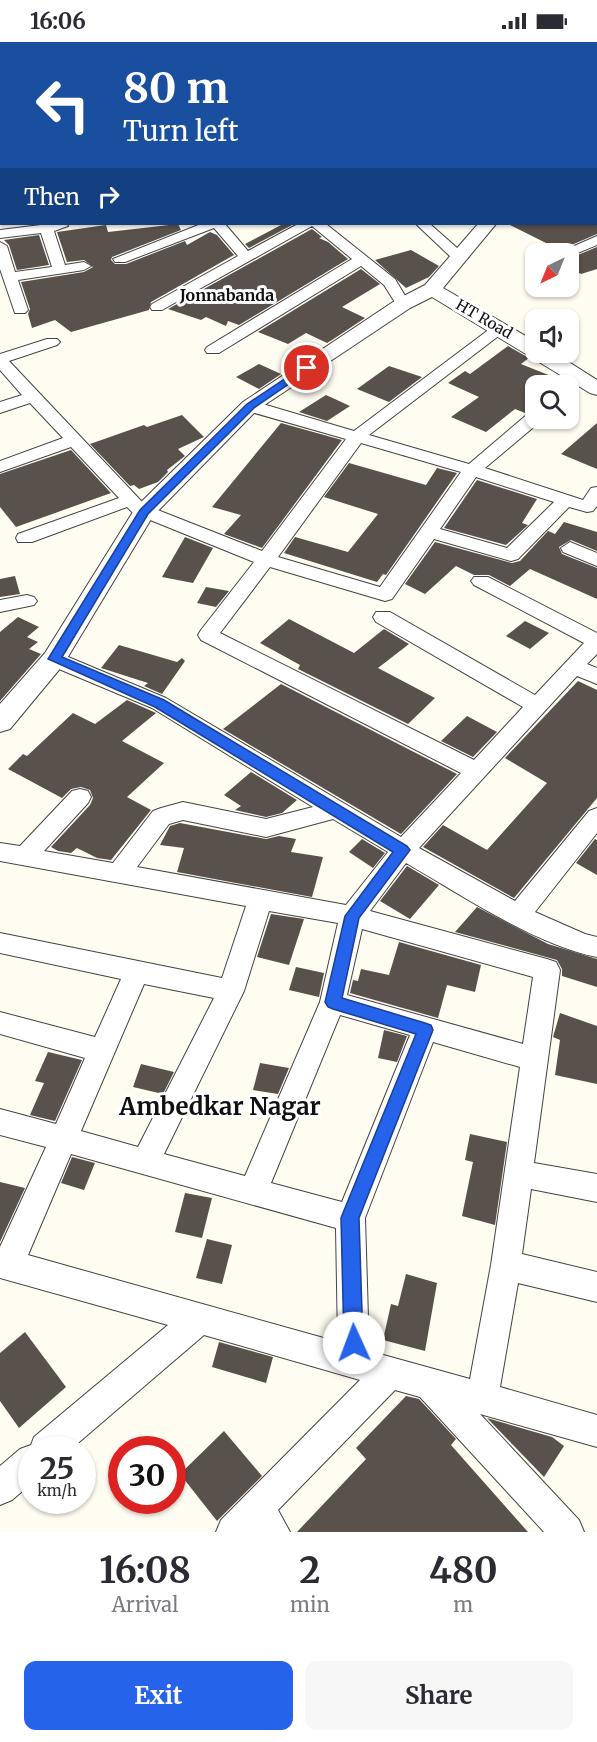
<!DOCTYPE html>
<style>
body{margin:0;font-family:Merriweather,serif;background:#f7f7f7;color:#2b2b33;height:100vh;display:flex;flex-direction:column;font-size:22px;white-space:nowrap}
*{box-sizing:border-box;margin:0}
p{font-size:20px;color:#7c7c81}
.icon{flex:none;width:33px;height:33px;fill:none;stroke:currentColor;stroke-width:2;stroke-linecap:round;stroke-linejoin:round}
.map{position:relative;height:1490px;overflow:hidden}
.sheet{display:flex;flex-direction:column;background:#fff;flex:1}
.sheet>*{flex:none}
.hud{position:absolute;left:0px;top:0px;width:597px;height:183px;box-shadow:0 2px 4px #0004;background:#1a4fa0;color:#fff;overflow:hidden}
.needle{width:39px;rotate:223deg}
.tools{position:absolute;left:525px;top:201px;display:grid;gap:12px}
.tools a{display:grid;place-items:center;width:54px;height:54px;border-radius:12px;background:#fff;box-shadow:0 2px 4px #0004;font-size:30px}
.speed{position:absolute;left:18px;top:1394px;display:flex;gap:12px;font-size:30px;font-weight:700;text-align:center}
.speed>*{display:grid;place-content:center;width:78px;height:78px;border-radius:50%;background:#fff;box-shadow:0 2px 4px #0004;line-height:1}
.speed small{font-size:15px;font-weight:400}
.speed .limit{border:9px solid #d22;background:#fff;color:#111}
.pin{position:absolute;display:grid;place-items:center;width:51px;height:51px;color:#fff;margin:-26px;border:3px solid #fff;border-radius:50%;box-shadow:0 2px 6px #0007}
.me{position:absolute;width:66px;margin:-33px;rotate:358deg;stroke-linejoin:round;filter:drop-shadow(0 0 4px #0008)}
.turn{display:flex;align-items:center;gap:21px;height:126px;padding:0 24px;font-size:27px}
.turn .icon{width:78px;height:78px;stroke-width:2.5}
.turn b{display:block;font-size:42px;line-height:51px}
.then{display:flex;align-items:center;height:57px;padding:0 24px;background:#0003;gap:12px;font-size:22px}
.eta{display:flex;justify-content:space-evenly;align-items:center;height:102px;text-align:center}
.eta b{font-size:36px;font-weight:700;line-height:42px}
.button{display:flex;gap:12px;margin-top:auto;padding:12px 24px}
.button a{flex:1;height:69px;border-radius:12px;background:#2563eb;color:#fff;font-size:24px;font-weight:700;line-height:69px;text-align:center}
.button a+a{background:#f7f7f7;color:#2b2b33}
.status{display:flex;justify-content:space-between;align-items:center;height:42px;padding:0 30px;background:#fff;direction:ltr}
.status svg{height:16px;fill:currentColor}
.map>svg:first-child{display:block}
.building{fill:#59514b}
.lines{fill:none;stroke-linecap:round;stroke-linejoin:round}
.service-casing{stroke:#434343;stroke-width:2}
.minor-casing{stroke:#434343;stroke-width:2}
.tertiary-casing{stroke:#434343;stroke-width:2}
.secondary-casing{stroke:#323232;stroke-width:1}
.service{fill:#fff;fill-rule:evenodd}
.minor{fill:#fff;fill-rule:evenodd}
.tertiary{fill:#fff;fill-rule:evenodd}
.secondary{fill:#fff8ad;fill-rule:evenodd}
.route{fill:#2563eb;stroke:#184099;stroke-width:1.5}
.labels{text-anchor:middle;stroke-width:6;stroke-linejoin:round;paint-order:stroke}
.far-street-label{font-size:15px;fill:#101010;stroke:#fff}
.far-neighbourhood-label{font-size:16px;font-weight:bold;fill:#101010;stroke:#fff}
.near-neighbourhood-label{font-size:24px;font-weight:bold;fill:#101010;stroke:#fff}
</style>
<div class="status"><b>16:06</b><svg viewBox="0 0 49 12"><path d="M0 12V9h3v3zM5 12V6h3v6zM10 12V3h3v9zM15 12V0h3v12zM26 1h20v11H26zM47 4h2v5h-2z"/></svg></div>
<div class="map">
<svg width="597" height="1490" viewBox="0 0 597 1490">
<rect width="100%" height="100%" fill="#fffdf2"/>
<g class="building">
<polygon points="178,182 181,188 112,215 111,218 115,222 126,222 185,199 187,203 210,190 217,193 234,213 151,260 149,268 71,290 55,278 32,286 28,272 30,267 21,240 84,230 93,225 84,218 67,220 57,190 106,183 108,190"/>
<polygon points="283,182 294,182 249,206 245,202"/>
<polygon points="508,182 597,182 597,192 560,208"/>
<polygon points="312,187 322,195 319,196 328,200 348,217 239,283 228,279 226,284 206,275 201,278 168,267"/>
<polygon points="39,193 49,223 17,228 9,203 4,198"/>
<polygon points="597,205 597,227 581,232 568,225 568,217"/>
<polygon points="411,208 439,224 429,235 406,246 375,218"/>
<polygon points="361,227 380,242 342,265 365,276 332,298 327,301 306,291 288,302 258,290"/>
<polygon points="508,304 529,316 521,322 551,334 540,344 536,344 536,367 525,371 515,367 486,390 451,375 479,355 448,341 465,329 470,332"/>
<polygon points="259,322 281,332 259,347 236,335"/>
<polygon points="389,324 422,335 389,360 357,347"/>
<polygon points="326,353 350,364 327,379 299,370"/>
<polygon points="182,373 204,395 178,407 185,414 167,428 168,430 158,440 139,447 134,443 130,444 90,402 144,383 147,385"/>
<polygon points="281,381 342,398 262,506 224,492 241,473 212,465"/>
<polygon points="597,381 597,427 561,412"/>
<polygon points="71,408 111,451 16,485 0,465 0,432"/>
<polygon points="349,421 426,443 437,426 457,431 386,533 383,532 377,540 284,511 295,495 348,510 378,472 324,455"/>
<polygon points="477,438 537,457 522,481 528,483 506,503 444,486"/>
<polygon points="564,480 597,490 597,509 571,498 559,505 562,512 597,526 597,557 530,527 510,544 489,533 474,533 456,524 425,552 405,542 435,500 512,521 520,519 548,489 555,492"/>
<polygon points="185,495 213,506 193,541 162,535"/>
<polygon points="15,534 20,552 0,555 0,537"/>
<polygon points="206,545 229,549 216,565 197,561"/>
<polygon points="18,575 39,585 27,595 38,600 29,607 41,612 0,659 0,590"/>
<polygon points="289,577 354,611 384,587 409,602 378,626 435,656 408,682 298,627 300,623 260,601"/>
<polygon points="525,579 549,591 530,607 506,594"/>
<polygon points="119,603 177,620 182,616 185,619 162,652 144,644 148,641 101,626"/>
<polygon points="578,639 597,648 597,756 514,856 423,805 443,783 487,808 547,741 505,716"/>
<polygon points="281,642 457,732 401,792 223,687"/>
<polygon points="127,658 156,671 122,699 164,721 127,755 151,768 111,818 97,816 77,806 71,811 58,809 51,805 90,763 93,756 90,748 81,745 71,747 62,756 8,727 23,712 27,714 73,671 95,682"/>
<polygon points="467,674 497,690 473,715 441,699"/>
<polygon points="251,730 297,758 282,771 266,775 235,768 241,764 224,753"/>
<polygon points="180,781 266,797 279,794 296,797 291,810 323,815 312,855 177,830 184,806 160,803 170,784"/>
<polygon points="362,797 385,811 373,826 349,810"/>
<polygon points="595,797 597,798 597,833 576,821"/>
<polygon points="407,824 439,843 410,877 380,859"/>
<polygon points="477,865 548,902 597,917 597,945 562,934 562,927 557,918 455,890"/>
<polygon points="271,872 304,877 289,923 257,915"/>
<polygon points="399,900 481,923 475,950 447,943 438,976 350,951 353,938 358,939 361,927 389,933"/>
<polygon points="296,925 324,931 319,955 289,948"/>
<polygon points="560,971 597,984 597,1042 555,1033 560,998 553,995"/>
<polygon points="384,988 407,994 397,1020 378,1016"/>
<polygon points="48,1010 82,1018 55,1079 30,1073 44,1041 35,1039"/>
<polygon points="260,1021 289,1026 278,1052 253,1048"/>
<polygon points="141,1022 174,1030 163,1052 133,1045"/>
<polygon points="470,1092 507,1100 495,1183 462,1174 473,1120 465,1118"/>
<polygon points="72,1115 95,1121 84,1148 61,1141"/>
<polygon points="0,1140 25,1146 0,1200"/>
<polygon points="185,1151 212,1156 202,1196 175,1190"/>
<polygon points="207,1197 232,1203 222,1242 196,1236"/>
<polygon points="406,1232 437,1241 425,1309 383,1298 391,1262 398,1264"/>
<polygon points="25,1290 66,1345 19,1386 0,1359 0,1311"/>
<polygon points="219,1300 273,1315 266,1341 212,1325"/>
<polygon points="406,1354 419,1357 456,1397 451,1403 528,1490 297,1490 366,1417 356,1406"/>
<polygon points="487,1376 552,1395 564,1404 544,1435"/>
<polygon points="224,1389 262,1434 217,1479 180,1432"/>
</g>
<g class="lines">
<g class="service-casing">
<rect id="service" x="596" y="148" width="1" height="4"/>
</g>
<g class="minor-casing">
<g id="minor">
<polygon points="45,0 56,0 57,2 46,2"/>
<polygon points="191,0 205,0 190,2"/>
<polygon points="395,0 408,0 394,2"/>
<polygon points="480,0 493,0 494,2 481,2"/>
<rect x="596" y="30" width="1" height="6"/>
<rect x="0" y="39" width="2" height="6"/>
<rect x="596" y="48" width="1" height="6"/>
<rect x="0" y="75" width="2" height="8"/>
<rect x="0" y="103" width="2" height="8"/>
<rect x="0" y="143" width="2" height="8"/>
<rect x="596" y="160" width="1" height="8"/>
<polygon points="49,182 66,182 68,184 54,189 65,223 84,220 91,224 84,228 18,238 28,268 25,271 15,271 0,227 0,200 7,204 15,230 52,225 41,191 0,196 0,188"/>
<polygon points="201,182 225,182 248,209 298,182 326,182 395,237 410,262 408,265 398,265 384,243 361,224 219,311 207,311 205,308 207,305 352,217 312,184 162,268 152,268 150,265 152,262 238,214 214,186 125,220 115,220 113,217"/>
<polygon points="416,182 430,182 465,213 465,219 455,219"/>
<polygon points="597,194 597,203 568,215 568,212 556,212"/>
<path d="M500,281L508,286L505,289L369,393L469,422L530,370L536,369V376L542,378L485,426L583,458L591,446L597,445V464L593,469L587,470L569,465L518,517L511,519L434,497L392,557L385,559L270,525L220,591L474,718L523,665L376,580L373,575L376,570H390L535,653L584,601L474,543L471,539L474,535H488L597,591V612L587,622L597,626V642L577,634L419,806L515,859L589,769L597,766V791L535,870L585,892L597,895V915C535,903 462,853 406,821L370,869L547,917L556,920L560,928L534,1121L597,1132V1160L531,1147L522,1212L597,1230V1260L518,1241L500,1345L597,1373V1405L480,1372L579,1478L584,1490H544L420,1355L395,1348L278,1468L290,1490H216L221,1478L360,1338L204,1293L71,1407H32V1441L12,1458L0,1463V1424L20,1407L31,1403L34,1395L168,1283L0,1236V1205L46,1105L0,1093V1067L56,1082L85,1016L0,992V970L95,995L121,937L0,911V891L222,936L246,864L0,819V801L20,804L72,749L80,747L88,749L91,755L88,761L44,809L113,821L153,769L161,766L183,760L266,777L313,765L152,666L47,622L44,617L47,612H61L166,656L401,795L461,731L201,598L198,593L201,588L254,520L133,471L127,465L32,500H18L16,496L18,492L119,456L71,405L0,430V419L63,396L30,361L0,371V360L22,353L0,328V312L47,297H57L60,300L57,303L9,319L145,463L262,509L346,397L244,368L242,364L244,360H256L354,389L495,283ZM361,401L461,430L380,545L278,515ZM476,435L554,460L507,506L440,487ZM333,777L388,810L346,863L137,825L169,782L183,778L266,795ZM269,869L338,881L320,960L245,1134L164,1112L244,949ZM362,887L533,935L523,1002L347,953ZM144,942L214,956L138,1105L81,1089ZM340,973L410,993L342,1160L271,1141ZM433,1000L520,1025L491,1223L470,1337L369,1309L365,1176ZM71,1112L336,1186L338,1300L28,1213Z"/>
<polygon points="579,332 587,337 568,351 568,344 562,344"/>
<polygon points="570,500 597,511 597,524 563,510 561,506"/>
<polygon points="27,553 34,555 37,559 34,563 0,570 0,558"/>
</g>
</g>
<g class="tertiary-casing">
<g id="tertiary">
<polygon points="597,71 597,84 596,85 596,72"/>
<polygon points="478,182 496,182 443,246 536,300 536,310 553,310 597,338 597,353 590,351 432,255 410,266 257,368 153,474 63,623 10,687 0,690 0,662 45,611 136,465 243,360 396,258 425,243"/>
</g>
</g>
<g class="secondary-casing">
<polygon id="secondary" points="585,0 597,0 597,6 596,2"/>
</g>
<use href="#service" class="service"/>
<use href="#minor" class="minor"/>
<use href="#tertiary" class="tertiary"/>
<use href="#secondary" class="secondary"/>
</g>
<polygon class="route" points="304,324 312,326 254,366 148,472 62,615 164,658 407,804 410,808 359,876 342,956 425,981 431,983 433,988 359,1176 363,1301 360,1307 354,1310 347,1307 344,1301 341,1176 416,992 333,967 328,965 325,960 345,874 393,810 155,665 48,617 140,468 247,362"/>
<g class="labels">
<g class="far-street-label">
<text transform="translate(484 277) rotate(30)" y="5">HT Road</text>
</g>
<g class="far-neighbourhood-label">
<text x="227" y="259">Jonnabanda</text>
</g>
<g class="near-neighbourhood-label">
<text x="220" y="1073">Ambedkar Nagar</text>
</g>
</g>
</svg>
<div class="tools">
<a><svg class="needle" viewBox="-14 -14 28 28"><path d="M0-13l5 13h-10z" fill="#e53935"/><path d="M0 13l5-13h-10z" fill="#7c7c81"/></svg></a>
<a><svg class="icon" aria-label="sound" viewBox="0 0 24 24"><path d="M4 9h4l5-4v14l-5-4H4zM17 9q2 3 0 6"/></svg></a>
<a><svg class="icon" aria-label="search" viewBox="0 0 24 24"><circle cx="10" cy="10" r="6"/><path d="M15 15l6 6"/></svg></a>
</div>
<div class="speed"><div>25<small>km/h</small></div><div class="limit">30</div></div>
<div class="pin" style="left:307px;top:326px;background:#d93025"><svg class="icon" aria-label="arrive" viewBox="0 0 24 24"><path d="M6 21V4h12l-3 4 3 4H6"/></svg></div>
<svg class="me" style="left:354px;top:1301px" viewBox="-20 -20 40 40"><circle r="19" fill="#fff"/><path d="M0-13L10 11 0 6-10 11z" fill="#2563eb"/></svg>
<div class="hud">
<div class="turn"><svg class="icon" aria-label="left" viewBox="0 0 24 24"><path d="M17 20v-9H6M10 6l-5 5 5 5"/></svg><div><b>80 m</b>Turn left</div></div>
<div class="then">Then<svg class="icon" aria-label="right" viewBox="0 0 24 24"><path d="M7 20v-9h11M14 6l5 5-5 5"/></svg></div>
</div>
</div>
<section class="sheet">
<div class="eta">
<div><b>16:08</b><p>Arrival</p></div>
<div><b>2</b><p>min</p></div>
<div><b>480</b><p>m</p></div>
</div>
<div class="button"><a>Exit</a><a>Share</a></div>
</section>
